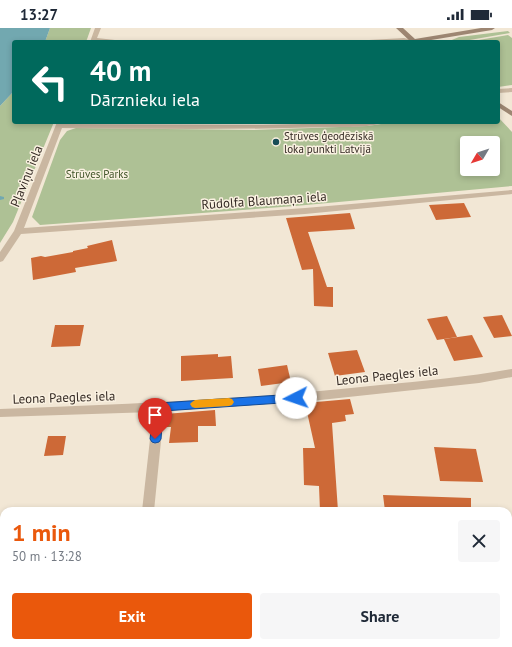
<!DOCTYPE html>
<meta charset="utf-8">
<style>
body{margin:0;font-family:"PT Sans",sans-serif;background:#f6f6f7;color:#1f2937;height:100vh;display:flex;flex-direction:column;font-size:15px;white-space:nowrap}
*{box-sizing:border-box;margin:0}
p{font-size:13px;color:#747a83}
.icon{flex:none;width:22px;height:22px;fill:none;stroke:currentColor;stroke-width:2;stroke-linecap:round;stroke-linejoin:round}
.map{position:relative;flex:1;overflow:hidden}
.side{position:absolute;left:0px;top:479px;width:512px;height:140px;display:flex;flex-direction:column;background:#fff;border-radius:12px 12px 0 0;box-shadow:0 2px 6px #0003}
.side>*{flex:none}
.banner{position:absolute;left:12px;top:12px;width:488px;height:84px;border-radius:4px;box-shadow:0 2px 6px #0003;background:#00695c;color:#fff;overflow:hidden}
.needle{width:26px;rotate:231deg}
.controls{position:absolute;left:460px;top:108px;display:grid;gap:8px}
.controls a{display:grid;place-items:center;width:40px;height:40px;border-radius:4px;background:#fff;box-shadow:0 2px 6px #0003;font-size:20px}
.pin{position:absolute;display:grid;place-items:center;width:34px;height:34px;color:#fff;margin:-41px -17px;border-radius:50% 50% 50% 0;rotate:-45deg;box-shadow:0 0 4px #0007}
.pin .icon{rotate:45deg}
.me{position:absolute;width:44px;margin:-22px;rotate:266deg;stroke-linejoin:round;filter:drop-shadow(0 0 3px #0008)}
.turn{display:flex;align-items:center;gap:14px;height:84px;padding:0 12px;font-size:18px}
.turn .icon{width:52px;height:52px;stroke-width:2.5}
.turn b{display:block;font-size:28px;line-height:34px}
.round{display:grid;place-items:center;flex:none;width:42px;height:42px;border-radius:4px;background:#f6f6f7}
.overview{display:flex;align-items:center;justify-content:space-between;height:68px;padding:0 12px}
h1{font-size:24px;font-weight:700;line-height:30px;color:#ea580c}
.button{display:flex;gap:8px;margin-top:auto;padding:8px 12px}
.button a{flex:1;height:46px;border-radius:4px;background:#ea580c;color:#fff;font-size:16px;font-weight:700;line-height:46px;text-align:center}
.button a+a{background:#f6f6f7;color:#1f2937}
.status{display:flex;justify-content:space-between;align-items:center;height:28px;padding:0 20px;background:#fff;direction:ltr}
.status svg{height:11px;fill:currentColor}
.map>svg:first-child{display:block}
.green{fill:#aec195;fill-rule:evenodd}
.water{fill:#72a8b0}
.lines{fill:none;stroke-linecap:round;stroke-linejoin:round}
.stream{fill:#72a8b0;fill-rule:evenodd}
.building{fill:#cd6937}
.service{fill:#cab7a1;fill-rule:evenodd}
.minor{fill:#cab7a1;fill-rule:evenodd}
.secondary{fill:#9d8672;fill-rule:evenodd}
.route{fill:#1a73e8;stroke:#114b97}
.slow{fill:#f59e0b}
.poi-dot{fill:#184d57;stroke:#faf1e1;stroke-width:1.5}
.labels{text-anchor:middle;stroke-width:3;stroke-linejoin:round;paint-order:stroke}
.far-poi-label{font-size:11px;fill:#342a24;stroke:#faf1e1;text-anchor:start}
.far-park-label{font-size:11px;fill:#3f5327;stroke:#faf1e1}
.street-label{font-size:13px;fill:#342a24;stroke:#faf1e1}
</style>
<div class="status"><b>13:27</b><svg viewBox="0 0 49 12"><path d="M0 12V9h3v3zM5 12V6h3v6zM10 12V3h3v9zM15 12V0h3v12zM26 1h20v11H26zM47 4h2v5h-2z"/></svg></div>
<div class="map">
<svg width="512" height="619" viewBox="0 0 512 619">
<rect width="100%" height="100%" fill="#f2e7d5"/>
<g class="green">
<polygon points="50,0 91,0 86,14 45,14"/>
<polygon points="508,3 510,5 458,14 447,14 459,9"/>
<polygon points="508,7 512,10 512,57 498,59 498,14 467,14"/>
<polygon points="14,63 14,94 54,94 13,194 0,215 0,78"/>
<path d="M498,89L512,104V158L295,178L40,197L32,189L60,112L67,103L76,100L253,102L368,98L394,94H498ZM467,115H493V141H467Z"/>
</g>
<polygon class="water" points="0,0 50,0 45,14 14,14 14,63 0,78"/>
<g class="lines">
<polygon class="stream" points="0,168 4,169 4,171 0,172"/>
</g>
<g class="building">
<polygon points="464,175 471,189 436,192 429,177"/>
<polygon points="350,185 355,201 308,204 327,259 333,259 333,279 314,278 313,241 302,242 286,190"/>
<polygon points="112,212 117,233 75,240 76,244 33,252 31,230 41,228 45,229 73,224 73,223 88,220 87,218"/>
<polygon points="502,287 512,308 494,310 483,289"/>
<polygon points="447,288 457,309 437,312 427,291"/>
<polygon points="55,297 84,297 80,318 51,319"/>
<polygon points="472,307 483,329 454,333 444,311"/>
<polygon points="357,322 365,344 335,348 328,325"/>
<polygon points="218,326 218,329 231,328 233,350 181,353 181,328"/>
<polygon points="287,337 291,354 261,358 258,341"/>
<polygon points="350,371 354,386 345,387 346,393 332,395 338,483 320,483 319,458 304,457 303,420 315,420 305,375"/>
<polygon points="215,382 216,398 198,398 198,414 169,415 171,399 164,399 165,386"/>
<polygon points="48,408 66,408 63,427 44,428"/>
<polygon points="434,419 476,421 483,454 440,453"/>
<polygon points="383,467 471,470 471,483 385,483"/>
</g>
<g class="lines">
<polygon class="service" points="512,60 512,64 498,65 498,61"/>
<g class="minor">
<polygon points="95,0 101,0 97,10 115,12 118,14 90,14"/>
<polygon points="404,10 417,13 366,14 369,12"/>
<path d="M57,94H65L64,96L263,97L382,94C375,100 336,99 325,99C237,102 150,101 62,100L24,200L305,180L512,162V166L305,186L21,206L3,233L0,234V224L14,203Z"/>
<path d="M512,341V349L479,355L311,373L164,383L154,483H142L153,384L0,389V381C127,376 254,371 380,357C424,353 468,349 512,341Z"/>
<polygon points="128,615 142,615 141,619 127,619"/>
</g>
<g class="secondary">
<polygon points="396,0 403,0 415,11 481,0 495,0 492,2 419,14 411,14"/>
<polygon points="498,74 512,83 512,88 498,79"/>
</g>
</g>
<polygon class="route" points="296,366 300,367 301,370 300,372 296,374 163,383 161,411 159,414 155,415 152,414 150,411 154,379 155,376 159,375"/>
<polygon class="slow" points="229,370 232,371 234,374 232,377 229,378 195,380 192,379 190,376 192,374 195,372"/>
<circle class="poi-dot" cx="276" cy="114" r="4"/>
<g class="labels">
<g class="far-poi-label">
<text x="284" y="112">Strūves ģeodēziskā<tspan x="284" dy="13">loka punkti Latvijā</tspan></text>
</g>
<g class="far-park-label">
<text x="97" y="150">Strūves Parks</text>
</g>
<g class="street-label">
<text transform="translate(26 148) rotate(-68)" y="5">Pļaviņu iela</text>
<text transform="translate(264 172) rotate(-4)" y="5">Rūdolfa Blaumaņa iela</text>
<text transform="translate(387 347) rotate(-6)" y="5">Leona Paegles iela</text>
<text transform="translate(64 369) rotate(-2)" y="5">Leona Paegles iela</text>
</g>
</g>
</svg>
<div class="controls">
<a><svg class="needle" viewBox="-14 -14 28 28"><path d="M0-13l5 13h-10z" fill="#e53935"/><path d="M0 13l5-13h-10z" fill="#747a83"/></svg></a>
</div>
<div class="pin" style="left:155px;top:411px;background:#d93025"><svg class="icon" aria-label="arrive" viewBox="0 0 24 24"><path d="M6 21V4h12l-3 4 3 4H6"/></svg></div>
<svg class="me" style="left:296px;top:370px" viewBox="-20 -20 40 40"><circle r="19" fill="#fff"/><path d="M0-13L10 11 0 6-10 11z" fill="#1a73e8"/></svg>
<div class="banner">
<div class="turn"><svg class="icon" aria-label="left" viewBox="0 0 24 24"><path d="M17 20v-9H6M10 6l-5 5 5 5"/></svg><div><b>40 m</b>Dārznieku iela</div></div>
</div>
<section class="side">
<div class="overview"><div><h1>1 min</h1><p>50 m · 13:28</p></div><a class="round"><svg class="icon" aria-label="close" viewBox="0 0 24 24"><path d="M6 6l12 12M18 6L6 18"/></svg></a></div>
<div class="button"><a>Exit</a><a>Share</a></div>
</section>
</div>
